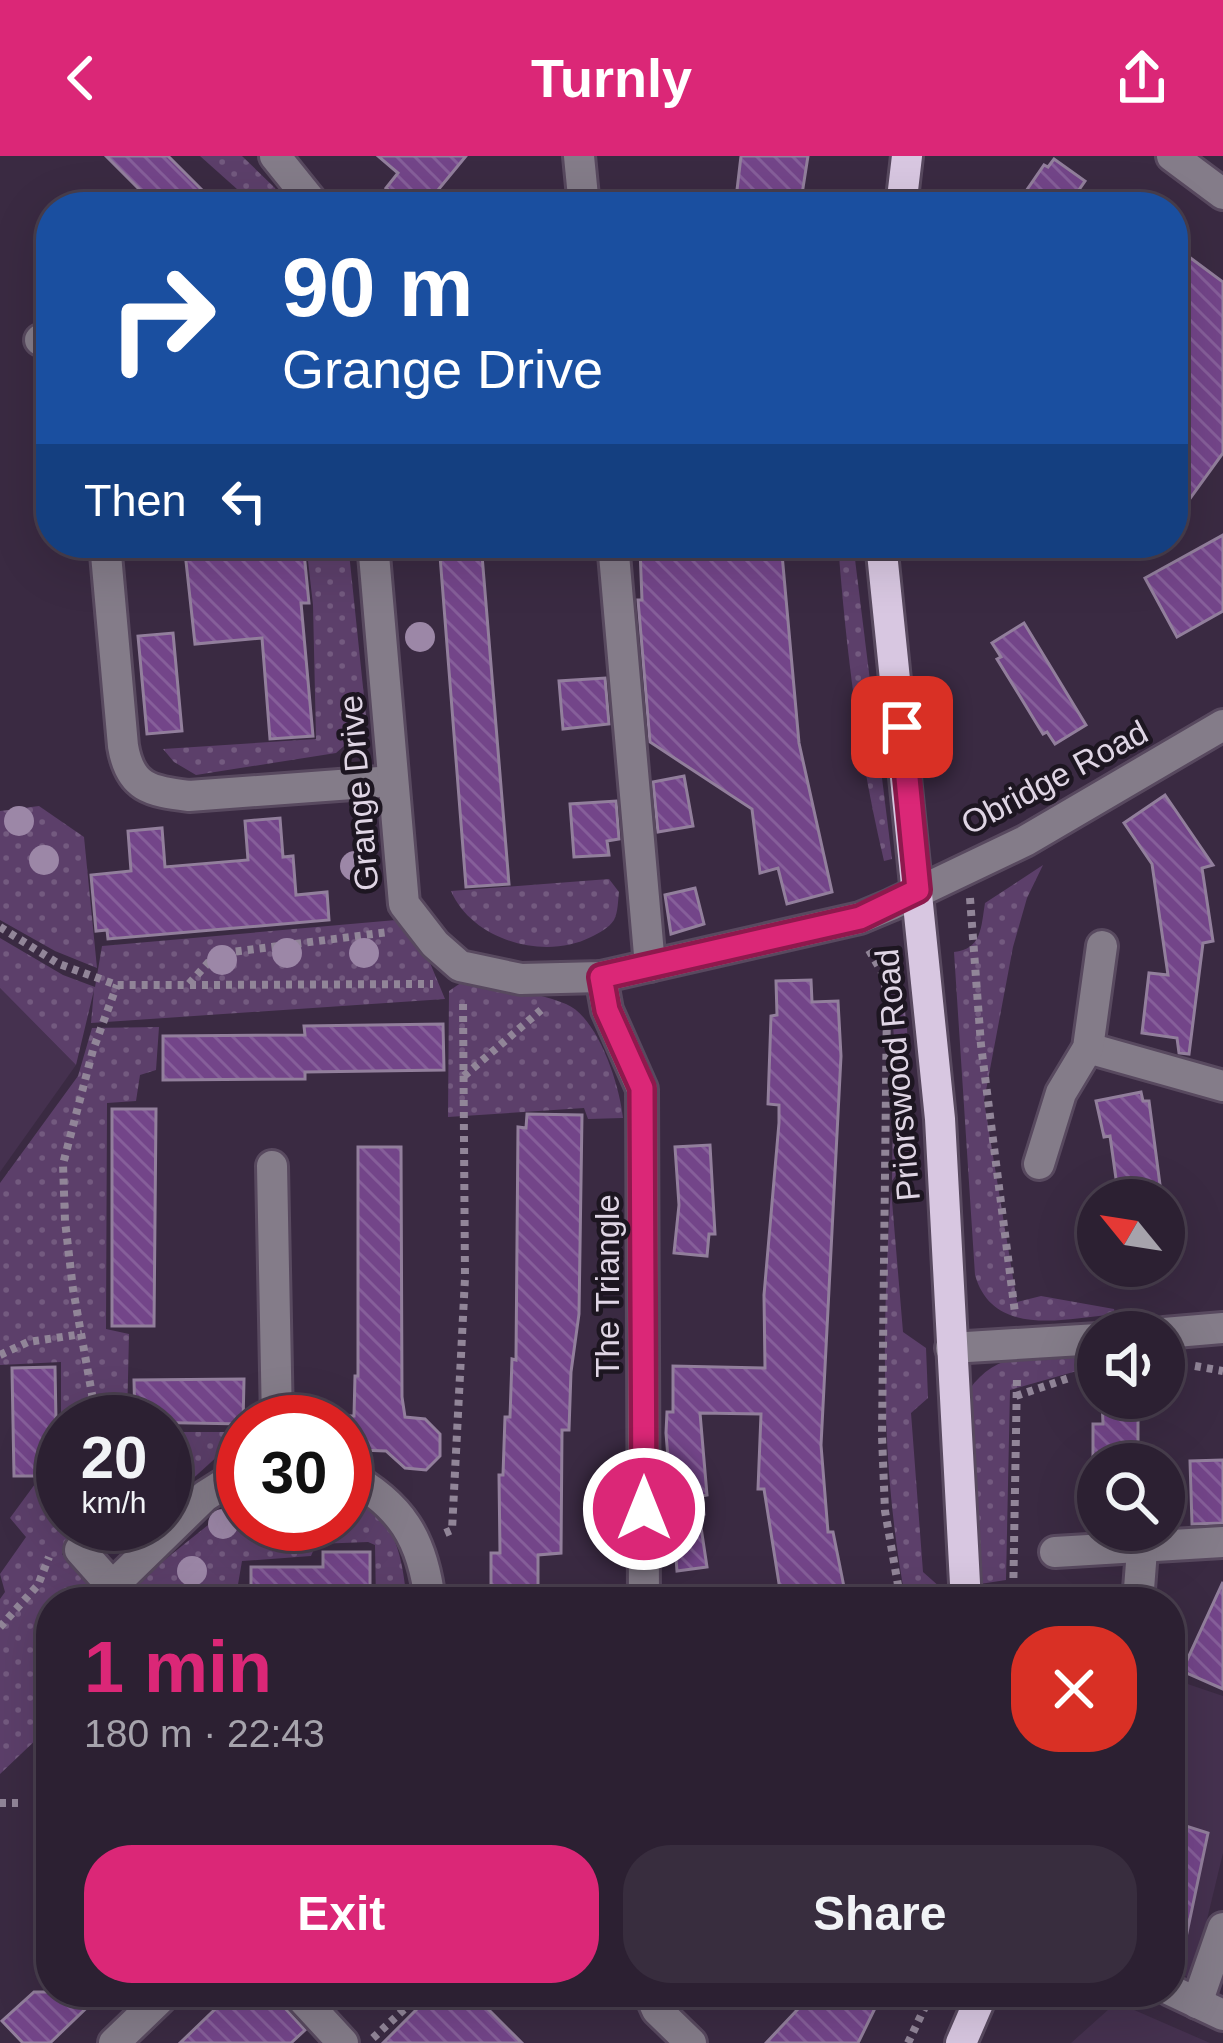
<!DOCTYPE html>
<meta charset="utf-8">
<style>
body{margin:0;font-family:Helvetica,sans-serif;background:#382d3e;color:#f1f3f6;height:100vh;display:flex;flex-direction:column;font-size:45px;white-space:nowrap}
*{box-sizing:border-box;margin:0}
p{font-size:39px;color:#a6a3ac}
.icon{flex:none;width:66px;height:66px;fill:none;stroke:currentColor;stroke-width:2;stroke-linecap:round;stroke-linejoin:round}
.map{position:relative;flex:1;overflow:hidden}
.sheet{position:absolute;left:36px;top:1431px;width:1149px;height:420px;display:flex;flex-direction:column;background:#2c2032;border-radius:48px;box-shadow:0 12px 48px #0002,0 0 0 3px #483e4d}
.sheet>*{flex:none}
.guide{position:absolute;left:36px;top:36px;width:1152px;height:366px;border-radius:48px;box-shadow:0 12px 48px #0002,0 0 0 3px #483e4d;background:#1a4fa0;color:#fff;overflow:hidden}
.needle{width:78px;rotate:300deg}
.buttons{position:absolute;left:1077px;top:1023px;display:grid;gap:24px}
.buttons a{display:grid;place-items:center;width:108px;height:108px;border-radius:50%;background:#2c2032;box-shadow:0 12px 48px #0002,0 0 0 3px #483e4d;font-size:60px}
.speed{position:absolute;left:36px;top:1239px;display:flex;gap:24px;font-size:60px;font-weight:700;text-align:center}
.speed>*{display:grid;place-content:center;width:156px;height:156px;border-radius:50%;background:#2c2032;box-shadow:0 12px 48px #0002,0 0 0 3px #483e4d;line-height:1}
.speed small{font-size:30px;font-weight:400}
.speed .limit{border:18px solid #d22;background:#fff;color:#111}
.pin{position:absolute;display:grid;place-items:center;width:102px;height:102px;color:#fff;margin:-51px;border-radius:24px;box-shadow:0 6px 18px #0006}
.me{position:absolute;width:132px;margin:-66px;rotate:0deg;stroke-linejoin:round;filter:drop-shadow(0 0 9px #0008)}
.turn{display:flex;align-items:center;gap:42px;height:252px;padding:0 48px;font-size:54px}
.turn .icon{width:156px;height:156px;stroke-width:2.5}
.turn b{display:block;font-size:84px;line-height:102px}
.then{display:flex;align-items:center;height:114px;padding:0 48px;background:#0003;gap:24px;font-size:45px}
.round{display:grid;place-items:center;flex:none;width:126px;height:126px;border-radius:48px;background:#382d3e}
.overview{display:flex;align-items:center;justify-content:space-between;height:204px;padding:0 48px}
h1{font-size:72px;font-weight:700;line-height:90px;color:#db2777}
.primary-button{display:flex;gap:24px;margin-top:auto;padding:24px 48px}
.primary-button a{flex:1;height:138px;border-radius:48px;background:#db2777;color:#fff;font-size:48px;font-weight:700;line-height:138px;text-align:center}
.primary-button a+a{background:#382d3e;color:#f1f3f6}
header{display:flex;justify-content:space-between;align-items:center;height:156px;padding:0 48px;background:#db2777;color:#fff;font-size:54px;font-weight:700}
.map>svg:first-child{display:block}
.built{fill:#45314f}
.grass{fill:url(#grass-dots)}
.building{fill:url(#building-back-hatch);stroke:#927f9c;stroke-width:3}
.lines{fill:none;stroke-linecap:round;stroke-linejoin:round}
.minor-casing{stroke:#58495f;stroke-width:36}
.major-casing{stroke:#58495f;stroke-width:36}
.path{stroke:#918598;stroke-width:8;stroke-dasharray:6 6;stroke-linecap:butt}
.minor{stroke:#847c89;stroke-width:30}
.major{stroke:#d8c7e1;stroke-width:30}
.tree{fill:#9c87a7}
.route-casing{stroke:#8e194d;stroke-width:30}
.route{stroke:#db2777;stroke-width:21}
.labels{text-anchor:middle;stroke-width:9;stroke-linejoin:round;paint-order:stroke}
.street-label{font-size:33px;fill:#dfd5e4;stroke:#1d1621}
</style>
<header><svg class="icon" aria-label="back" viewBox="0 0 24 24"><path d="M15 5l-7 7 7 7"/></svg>Turnly<svg class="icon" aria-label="share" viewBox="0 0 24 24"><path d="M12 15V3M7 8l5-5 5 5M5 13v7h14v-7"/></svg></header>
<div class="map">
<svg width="1223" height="1887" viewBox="0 0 1223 1887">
<defs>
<pattern id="grass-dots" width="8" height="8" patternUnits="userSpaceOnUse" patternTransform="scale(3)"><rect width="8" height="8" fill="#5c3f6a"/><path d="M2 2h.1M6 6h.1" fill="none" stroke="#735a7f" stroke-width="1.8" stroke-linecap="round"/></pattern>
<pattern id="building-back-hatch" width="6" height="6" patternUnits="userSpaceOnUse" patternTransform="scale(3)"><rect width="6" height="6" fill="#734589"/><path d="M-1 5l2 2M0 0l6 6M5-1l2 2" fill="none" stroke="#865f9a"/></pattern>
</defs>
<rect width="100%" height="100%" fill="#3a2a42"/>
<g class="built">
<polygon points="0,832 76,909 0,1016"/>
<polygon points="1170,1522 1223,1540 1223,1697 1193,1822 1170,1817"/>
<polygon points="1118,1845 1132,1853 1210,1887 1071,1887"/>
</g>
<g class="grass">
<polygon points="200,0 242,0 275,32 286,51 257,51"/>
<polygon points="306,387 348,387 366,560 352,583 336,597 196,619 174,606 163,593 316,583 313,449"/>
<path d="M838,387H853L892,703L884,705C859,600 846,494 838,387Z"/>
<polygon points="39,650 84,681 97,812 55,795 0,764 0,655"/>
<path d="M1043,709L1027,742L1013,791L984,945L1017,1146L1041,1140L1114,1153L1115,1158C1065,1163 993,1182 975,1119L954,796C982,793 981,771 985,747Z"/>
<path d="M609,723L619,736C618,744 618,757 614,764C609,772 599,777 591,781C544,805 472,784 451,735Z"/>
<polygon points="396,764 428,802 445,843 91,867 94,834 76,909 0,832 0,782 63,819 95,831 102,790"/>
<polygon points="895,808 902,828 907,873 914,994 892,1025 894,882 888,809"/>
<path d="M465,824C497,832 535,835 566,848C598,861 620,930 623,962L588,963L584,952L448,961L449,835Z"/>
<polygon points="159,871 156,914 140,919 136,945 107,947 106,1173 129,1178 127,1266 63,1266 63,1368 88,1368 62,1398 105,1446 51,1446 51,1552 41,1563 42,1578 0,1618 0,1443 5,1436 0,1418 26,1381 10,1362 35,1328 61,1327 61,1206 0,1209 0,1027 78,920 92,872"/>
<path d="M891,1033L903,1176L926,1192L928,1242L911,1257L923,1416L941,1432L942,1446H906C880,1312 882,1169 891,1033Z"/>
<path d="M1098,1197V1209L1010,1234L1006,1424L980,1428L969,1234C1000,1189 1048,1200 1098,1197Z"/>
<polygon points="165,1276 243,1276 243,1277 165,1348"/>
<path d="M345,1339C396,1355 402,1400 407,1446H376L375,1389L368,1386L316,1388L311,1400L242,1405L235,1446H112L243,1341V1368H345Z"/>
</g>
<g class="building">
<polygon points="106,0 168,0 219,51 157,51"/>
<polygon points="378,0 466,0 424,51 410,51 386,32 398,17"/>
<polygon points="741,0 808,0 800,51 735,51"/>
<polygon points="1054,3 1085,25 1067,51 1015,51 1044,9 1048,11"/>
<polygon points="1173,89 1223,126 1223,297 1173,366"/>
<polygon points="1223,379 1223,455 1177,481 1145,422"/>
<polygon points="184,387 303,387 309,447 301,447 313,580 270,583 262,482 195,488"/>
<polygon points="439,387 481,387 509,728 466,731"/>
<polygon points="732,387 781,387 799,587 832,736 787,748 778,712 760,717 752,653 650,586 638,444 642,444 640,393"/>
<polygon points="1024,467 1086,569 1055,588 1047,576 1043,578 997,503 1001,501 992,487"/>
<polygon points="173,477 182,575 147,578 138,480"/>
<polygon points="605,522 609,568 563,573 559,525"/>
<polygon points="684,620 693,670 658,676 653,626"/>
<polygon points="1165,639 1213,709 1202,712 1213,785 1203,787 1189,898 1179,897 1177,882 1142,877 1149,817 1168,819 1152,708 1124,667"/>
<polygon points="616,645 619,683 607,685 609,699 574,701 570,648"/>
<polygon points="280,662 283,701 293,700 296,739 327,736 329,764 108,783 107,774 96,775 91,719 131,715 128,675 162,672 165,711 248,704 245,665"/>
<polygon points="695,732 704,768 671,778 665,739"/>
<polygon points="811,824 812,846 838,845 841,900 821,1289 828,1376 833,1376 847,1446 795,1446 793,1438 781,1440 764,1333 758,1333 761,1258 700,1257 707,1339 702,1340 704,1358 699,1358 707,1411 677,1415 666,1277 667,1256 673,1256 673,1210 765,1212 764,1139 779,967 779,949 768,948 771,860 777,859 776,825"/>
<polygon points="443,868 444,914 305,916 305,923 163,924 163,880 305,879 304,870"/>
<polygon points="1141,936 1143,945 1149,945 1162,1044 1119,1044 1110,980 1104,981 1096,945"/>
<polygon points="112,953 156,953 154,1170 112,1170"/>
<polygon points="527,958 582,959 579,1158 571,1216 569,1274 562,1274 561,1397 538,1399 538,1446 491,1446 491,1397 500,1397 499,1319 503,1319 505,1261 510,1261 512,1203 516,1204 518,971 526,972"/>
<polygon points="710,989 715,1078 709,1078 707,1100 674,1097 679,1049 675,991"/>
<polygon points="358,991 401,991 402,1241 405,1261 425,1263 440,1278 440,1300 426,1314 405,1312 386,1295 360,1294 346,1281 345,1260 354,1260 355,1220 358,1220"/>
<polygon points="55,1211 57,1320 14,1320 12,1212"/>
<polygon points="244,1223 243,1268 135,1266 134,1224"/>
<polygon points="1102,1242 1138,1242 1138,1308 1093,1308 1093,1268 1103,1268"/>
<polygon points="1223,1304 1223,1367 1192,1368 1190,1305"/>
<polygon points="323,1396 370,1396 370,1446 251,1446 251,1411 323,1411"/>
<polygon points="1223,1426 1223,1533 1182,1515"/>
<polygon points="1170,1665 1208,1677 1184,1791 1170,1790"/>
<polygon points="34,1836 103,1836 50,1887 23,1887 2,1865"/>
<polygon points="233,1836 277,1836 282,1849 305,1874 291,1887 180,1887"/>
<polygon points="434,1836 479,1836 492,1850 489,1854 522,1887 383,1887"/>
<polygon points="814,1836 883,1836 858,1887 766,1887"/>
</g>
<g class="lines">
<g class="minor-casing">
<g id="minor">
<polyline points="275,0 316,51"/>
<polyline points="579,0 584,51"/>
<polyline points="1172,0 1223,38"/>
<polyline points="40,184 51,183"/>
<path d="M105,387L123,590C130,632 150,635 189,640L393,625"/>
<polyline points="373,387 404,748 435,788 460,810 521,823 601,821 860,762 891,749 1025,685 1223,569"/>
<polyline points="613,387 650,810"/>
<polyline points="601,821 607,854 642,933 644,1446"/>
<polyline points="1088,892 1223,930"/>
<polyline points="1039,1008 1061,937 1088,892 1102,790"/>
<polyline points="272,1010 277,1266"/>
<polyline points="1164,1177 1223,1172"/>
<polyline points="951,1192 1098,1183"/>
<path d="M345,1318C401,1348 423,1383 430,1446"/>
<polyline points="80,1394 112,1430"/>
<polyline points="1055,1396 1223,1386"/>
<polyline points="96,1446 205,1340 243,1316"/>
<polyline points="1138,1446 1142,1394"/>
<polyline points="1170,1834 1223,1859"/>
<polyline points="296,1836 343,1887"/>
<polyline points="649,1836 657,1854 691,1887"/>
<polyline points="1197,1847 1223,1772"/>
<polyline points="114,1887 167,1836"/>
</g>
</g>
<g class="major-casing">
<g id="major">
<polyline points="901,51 907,0"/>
<polyline points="881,387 940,963 966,1446"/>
<polyline points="961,1887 983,1836"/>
</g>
</g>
<g class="path">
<polyline points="970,742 981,889 1015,1157"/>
<polyline points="0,771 59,808 117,829 188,829 216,798 389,776"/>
<polyline points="869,794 884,820 887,845 882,1280 885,1355 901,1446"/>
<polyline points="190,829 433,828"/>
<polyline points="464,920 541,854"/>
<polyline points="0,1199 28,1186 82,1178"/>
<polyline points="1195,1210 1223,1215"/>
<polyline points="1016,1240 1072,1221"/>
<polyline points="97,1266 73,1133 65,1065 63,1008 93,894 117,829"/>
<polyline points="445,1377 452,1374 465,1122 463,844"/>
<polyline points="1013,1446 1017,1220"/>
<polyline points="0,1471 38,1429 49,1401"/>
<polyline points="0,1647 23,1647"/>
<polyline points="373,1882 423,1836"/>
<polyline points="908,1887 932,1836"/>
</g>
<use href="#minor" class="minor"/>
<use href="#major" class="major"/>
</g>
<g class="tree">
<circle cx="420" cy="481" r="15"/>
<circle cx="19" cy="665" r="15"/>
<circle cx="44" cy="704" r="15"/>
<circle cx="355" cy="710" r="15"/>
<circle cx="287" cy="797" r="15"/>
<circle cx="364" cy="797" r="15"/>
<circle cx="222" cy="804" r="15"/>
<circle cx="223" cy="1368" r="15"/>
<circle cx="192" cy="1415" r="15"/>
</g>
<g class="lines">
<g class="route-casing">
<polyline id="route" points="644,1353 642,932 607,854 601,821 860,762 918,734 902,571"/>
</g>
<use href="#route" class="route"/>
</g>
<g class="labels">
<g class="street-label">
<text transform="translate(1054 621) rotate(-28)" y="12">Obridge Road</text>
<text transform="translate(358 637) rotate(-95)" y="12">Grange Drive</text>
<text transform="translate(897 919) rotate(-95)" y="12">Priorswood Road</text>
<text transform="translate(607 1130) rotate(-90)" y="12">The Triangle</text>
</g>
</g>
</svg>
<div class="buttons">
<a><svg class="needle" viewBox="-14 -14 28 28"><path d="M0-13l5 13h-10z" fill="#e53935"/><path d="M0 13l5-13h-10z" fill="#a6a3ac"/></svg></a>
<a><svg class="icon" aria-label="sound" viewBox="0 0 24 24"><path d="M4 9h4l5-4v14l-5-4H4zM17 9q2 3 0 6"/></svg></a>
<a><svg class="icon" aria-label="search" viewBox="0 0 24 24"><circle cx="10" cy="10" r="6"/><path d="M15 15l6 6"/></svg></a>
</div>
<div class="speed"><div>20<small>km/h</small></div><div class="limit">30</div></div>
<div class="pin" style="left:902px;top:571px;background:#d93025"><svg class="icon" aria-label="arrive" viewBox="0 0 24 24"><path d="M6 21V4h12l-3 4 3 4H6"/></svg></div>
<svg class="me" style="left:644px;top:1353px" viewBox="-20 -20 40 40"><circle r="17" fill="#db2777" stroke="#fff" stroke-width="3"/><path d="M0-11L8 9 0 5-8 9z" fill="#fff"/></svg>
<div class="guide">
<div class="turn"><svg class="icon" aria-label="right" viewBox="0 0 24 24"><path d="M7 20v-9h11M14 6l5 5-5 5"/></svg><div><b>90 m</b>Grange Drive</div></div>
<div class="then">Then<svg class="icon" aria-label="left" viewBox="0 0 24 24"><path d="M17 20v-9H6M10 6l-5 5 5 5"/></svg></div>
</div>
<section class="sheet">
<div class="overview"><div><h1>1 min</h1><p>180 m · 22:43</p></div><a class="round" style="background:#d93025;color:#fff"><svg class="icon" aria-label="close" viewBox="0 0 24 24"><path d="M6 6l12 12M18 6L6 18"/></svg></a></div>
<div class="primary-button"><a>Exit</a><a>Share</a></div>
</section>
</div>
